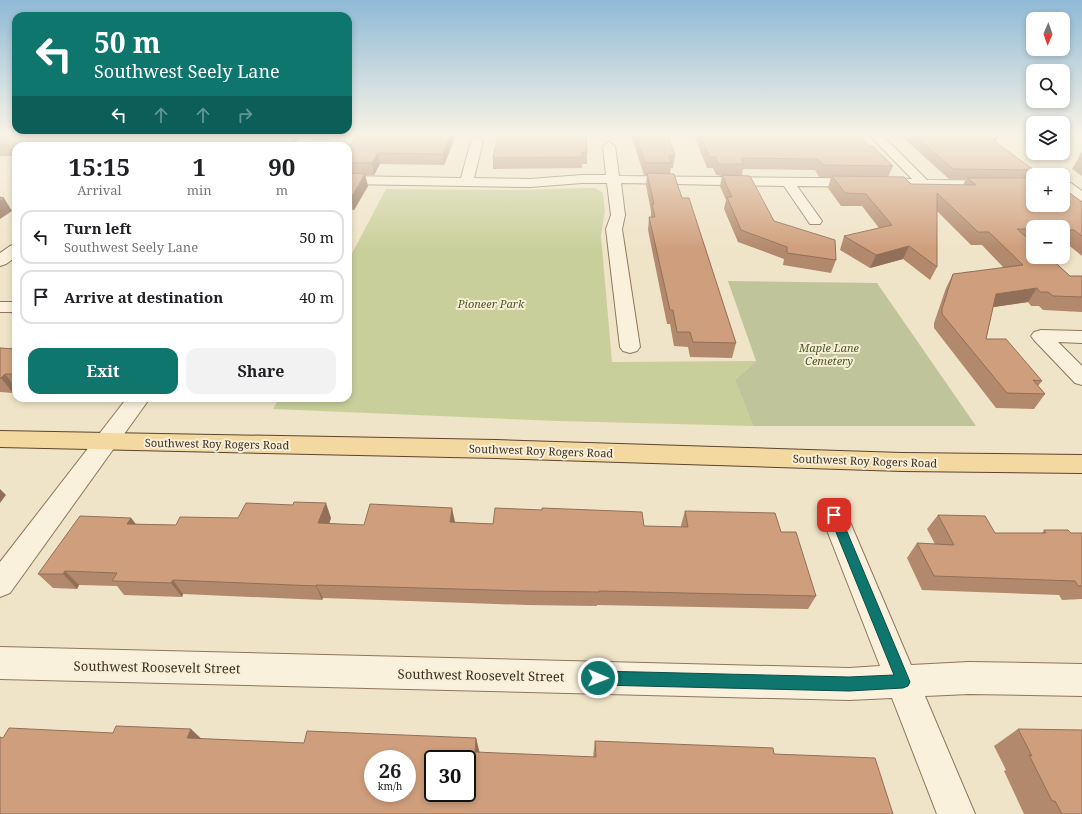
<!DOCTYPE html>
<meta charset="utf-8">
<style>
body{margin:0;font-family:"Noto Serif",serif;background:#f2f2f2;color:#202124;height:100vh;display:flex;flex-direction:column;font-size:15px;white-space:nowrap}
*{box-sizing:border-box;margin:0}
p{font-size:13px;color:#757577}
.icon{flex:none;width:22px;height:22px;fill:none;stroke:currentColor;stroke-width:2;stroke-linecap:round;stroke-linejoin:round}
.map{position:relative;flex:1;overflow:hidden}
.drawer{position:absolute;left:12px;top:142px;width:340px;height:260px;display:flex;flex-direction:column;background:#fff;border-radius:12px;box-shadow:0 2px 6px #0003}
.drawer>*{flex:none}
.hud{position:absolute;left:12px;top:12px;width:340px;height:122px;border-radius:12px;box-shadow:0 2px 6px #0003;background:#0f766e;color:#fff;overflow:hidden}
.needle{width:26px;rotate:182deg}
.fabs{position:absolute;left:1026px;top:12px;display:grid;gap:8px}
.fabs a{display:grid;place-items:center;width:44px;height:44px;border-radius:8px;background:#fff;box-shadow:0 2px 6px #0003;font-size:20px}
.speed{position:absolute;left:364px;top:750px;display:flex;gap:8px;font-size:20px;font-weight:700;text-align:center}
.speed>*{display:grid;place-content:center;width:52px;height:52px;border-radius:50%;background:#fff;box-shadow:0 2px 6px #0003;line-height:1}
.speed small{font-size:10px;font-weight:400}
.speed .limit{border:2px solid #111;border-radius:6px;background:#fff;color:#111}
.pin{position:absolute;display:grid;place-items:center;width:34px;height:34px;color:#fff;margin:-17px;border-radius:8px;box-shadow:0 2px 6px #0006}
.me{position:absolute;width:44px;margin:-22px;rotate:91deg;stroke-linejoin:round;filter:drop-shadow(0 0 3px #0008)}
.turn{display:flex;align-items:center;gap:14px;height:84px;padding:0 16px;font-size:18px}
.turn .icon{width:52px;height:52px;stroke-width:2.5}
.turn b{display:block;font-size:28px;line-height:34px}
.lanes{display:flex;align-items:center;height:38px;padding:0 16px;background:#0003;justify-content:center;gap:20px;direction:ltr}
.lanes .off{opacity:.35}
.eta{display:flex;justify-content:space-evenly;align-items:center;height:68px;text-align:center}
.eta b{font-size:24px;font-weight:700;line-height:28px}
.cta{display:flex;gap:8px;margin-top:auto;padding:8px 16px}
.cta a{flex:1;height:46px;border-radius:12px;background:#0f766e;color:#fff;font-size:16px;font-weight:700;line-height:46px;text-align:center}
.cta a+a{background:#f2f2f2;color:#202124}
ul{padding:0;list-style:none}
li{display:flex;align-items:center;gap:12px;height:54px;margin:0 8px 6px;padding:0 8px;border:2px solid #e0e0e0;border-radius:12px}
li div{flex:1}
li b{display:block;font-size:15px}
li em{font-style:normal}
.map>svg:first-child{display:block}
.green{fill:#c9cf9b}
.cemetery{fill:#bfc49a}
.lines{fill:none;stroke-linecap:round;stroke-linejoin:round}
.minor-casing{stroke:#8d765c;stroke-width:2}
.primary-casing{stroke:#5b4430;stroke-width:2}
.minor{fill:#faf1dc;fill-rule:evenodd}
.primary{fill:#f3d9a0;fill-rule:evenodd}
.wall{fill:#b2896c}
.shaded-wall{fill:#916f58}
.building{fill:#cf9f7d;stroke:#916f58;fill-rule:evenodd}
.route{fill:#0f766e;stroke:#0a4d48}
.labels{text-anchor:middle;stroke-width:4;stroke-linejoin:round;paint-order:stroke}
.park-label{font-size:11px;font-style:italic;fill:#4d5a26;stroke:#f7eed8}
.street-label{font-size:11px;fill:#3d2e20;stroke:#f7eed8}
.near-street-label{font-size:13px;fill:#3d2e20;stroke:#f7eed8}
</style>
<div class="map">
<svg width="1082" height="814" viewBox="0 0 1082 814">
<rect width="100%" height="100%" fill="#f0e4c8"/>
<polygon class="green" points="583,188 595,188 603,193 605,211 601,236 612,362 756,361 735,380 753,426 558,421 273,409 279,398 348,398 348,261 386,189 514,190"/>
<polygon class="cemetery" points="728,281 877,283 976,426 753,426 735,380 756,361"/>
<g class="lines">
<g class="minor-casing">
<g id="minor">
<polygon points="869,135 882,135 927,180 1033,181 1033,189 797,186 822,221 820,224 810,224 784,186 621,183 625,215 622,229 640,347 637,351 630,353 623,351 620,347 606,229 611,215 607,183 582,183 530,187 348,184 348,176 461,178 471,141 477,137 483,141 474,178 530,179 582,175 606,175 603,146 609,142 615,146 619,176 912,179"/>
<polygon points="269,139 328,140 334,144 333,146 265,146 263,143 265,140"/>
<polygon points="1063,182 1071,183 1082,191 1082,201 1077,200 1063,190"/>
<polygon points="16,244 16,257 6,264 0,266 0,253 10,246"/>
<rect x="0" y="302" width="16" height="10"/>
<polygon points="1041,330 1082,331 1082,343 1058,342 1082,366 1082,385 1075,383 1034,340 1031,336 1034,332"/>
<polygon points="127,398 150,398 10,593 0,597 0,562"/>
<polygon points="834,504 843,507 847,515 911,665 969,662 1082,664 1082,696 969,694 925,696 975,814 937,814 892,698 849,700 0,679 0,647 849,668 880,666 821,515 825,507"/>
</g>
</g>
<g class="primary-casing">
<polygon id="primary" points="0,431 496,440 902,453 1082,455 1082,473 902,471 496,458 0,447"/>
</g>
<use href="#minor" class="minor"/>
<use href="#primary" class="primary"/>
</g>
<g class="wall">
<polygon points="0,135 309,135 307,138 296,137 299,146 16,146 16,156 0,156"/>
<polygon points="350,135 456,135 444,165 380,164 374,175 365,175 368,186 354,210 351,210 348,215 348,148 356,137"/>
<polygon points="498,135 587,153 587,164 582,164 582,168 493,169 493,158"/>
<polygon points="631,135 668,135 675,156 673,168 671,168 670,174 682,198 736,343 732,358 690,357 688,347 674,346 670,324 667,324 648,230 649,217 651,217 651,211 646,185 647,175 644,175"/>
<polygon points="694,135 859,135 869,146 893,166 888,177 911,184 963,185 966,179 949,179 900,135 1000,135 995,142 1034,170 1029,178 1082,202 1082,256 1066,243 1063,243 1063,227 1033,227 1033,242 1032,242 1070,276 1082,276 1082,312 1043,310 1039,306 1031,306 1028,302 993,307 986,339 1042,381 1038,386 1045,394 1034,409 996,408 934,328 934,323 946,288 953,274 1004,268 982,245 971,245 937,211 937,267 930,280 903,259 870,268 840,250 844,236 879,228 862,206 841,206 828,188 831,177 819,177 815,170 743,169 742,176 774,221 836,260 831,273 783,265 784,259 738,242 724,209 726,200 720,186 722,176 716,175 713,168 707,168"/>
<polygon points="1082,152 1082,176 1072,169"/>
<polygon points="0,348 16,349 16,390 13,393 0,392"/>
<polygon points="685,511 781,532 816,596 808,609 597,605 597,606 527,605 323,598 322,600 183,594 182,597 124,595 117,586 79,585 77,589 53,588 38,574 131,518 136,524 176,525 238,518 331,518 329,524 364,525 454,523 681,527 681,525"/>
<polygon points="938,515 995,533 1042,533 1044,530 1071,533 1082,533 1082,599 1062,600 1059,595 922,590 907,558 917,543 935,544 927,529"/>
<polygon points="1018,729 1082,814 1024,814 1004,771 1006,770 994,746"/>
<polygon points="476,738 479,753 593,757 595,741 774,754 893,814 202,739 304,743"/>
</g>
<g class="shaded-wall">
<polygon points="450,135 456,135 444,165 443,154"/>
<polygon points="998,135 1000,135 989,150 994,141"/>
<polygon points="296,136 299,146 287,146"/>
<polygon points="378,153 380,164 374,175 372,163"/>
<polygon points="365,174 368,186 354,210 351,198"/>
<polygon points="4,198 12,211 0,219 0,201"/>
<polygon points="348,198 351,210 348,215"/>
<polygon points="909,246 903,259 870,268 876,255"/>
<polygon points="1037,288 1028,302 987,308 996,294"/>
<polygon points="5,374 16,388 16,390 13,393 1,378"/>
<polygon points="0,489 6,495 0,503"/>
<polygon points="326,503 331,518 324,538 318,523"/>
<polygon points="452,508 455,522 452,537 450,522"/>
<polygon points="131,518 142,532 127,524"/>
<polygon points="65,571 79,585 77,589 63,574"/>
<polygon points="173,580 183,594 182,597 171,583"/>
<polygon points="316,585 323,598 322,600 316,586"/>
<polygon points="191,729 208,745 187,738"/>
<polygon points="476,738 480,754 475,752"/>
</g>
<g class="building">
<polygon points="0,135 264,135 296,136 287,146 76,146 0,145"/>
<polygon points="357,135 450,135 443,154 378,153 372,163 348,163 348,148"/>
<polygon points="498,135 586,135 587,153 582,152 583,157 493,158"/>
<polygon points="636,135 668,135 675,156 669,156 671,163 645,163"/>
<polygon points="700,135 859,135 869,146 873,146 893,166 823,165 818,159 741,158 744,164 718,164 715,157 709,157"/>
<polygon points="914,135 998,135 994,141 1034,170 953,169"/>
<polygon points="1082,152 1082,159 1079,158"/>
<polygon points="1041,172 1045,175 1041,175"/>
<polygon points="348,173 365,174 351,198 348,198"/>
<polygon points="647,173 674,174 682,198 689,198 736,343 693,342 690,332 677,332 673,310 670,310 649,217 655,217 652,204 654,204"/>
<polygon points="722,175 750,176 774,221 835,240 836,260 787,253 787,247 741,230 727,197 732,197"/>
<polygon points="832,176 904,177 911,184 976,185 967,178 1033,178 1033,205 1063,205 1063,188 1082,202 1082,236 1074,230 1063,230 1063,227 1033,227 1033,229 1017,229 1033,243 1033,257 1049,257 1070,276 1082,276 1082,297 1053,296 1048,292 1040,292 1037,288 996,294 986,339 1006,339 1042,381 1033,380 1045,394 1007,393 942,314 942,309 953,274 1023,265 989,232 978,232 937,193 937,267 909,246 876,255 844,236 892,225 866,194 845,193"/>
<polygon points="0,197 4,198 0,201"/>
<polygon points="0,348 16,349 16,374 5,374 1,378 0,378"/>
<polygon points="294,502 326,503 318,523 364,525 370,504 452,508 450,522 493,524 495,508 542,510 542,508 642,512 644,526 688,527 685,511 775,513 781,532 796,532 816,596 599,591 599,592 527,591 316,585 316,586 173,580 171,583 112,581 117,573 65,571 63,574 38,574 80,516 131,518 127,524 176,525 180,517 238,518 246,503 293,505"/>
<polygon points="938,515 985,516 995,533 1046,533 1044,530 1068,530 1071,533 1082,533 1082,586 1078,586 1075,581 934,576 917,543 954,545"/>
<path d="M116,726L191,729L187,738L304,743L307,731L476,738L475,752L596,757L595,741L773,748L774,754L875,758L893,814H0V737L3,738L9,728L113,733ZM373,759H407V793H373ZM433,759H467V793H433Z"/>
<polygon points="1018,729 1082,730 1082,814 1062,814 1055,801 1052,801 1029,755 1032,756"/>
</g>
<linearGradient id="sky" x2="0" y2="1"><stop stop-color="#8fbad6"/><stop offset="0.54" stop-color="#f8f3e6"/><stop offset="1" stop-color="#f8f3e6" stop-opacity="0"/></linearGradient>
<rect width="1082" height="249" fill="url(#sky)"/>
<polygon class="route" points="834,511 838,512 840,515 908,677 910,682 908,686 903,688 849,691 598,685 593,683 591,678 593,673 598,671 849,677 894,675 829,515 831,512"/>
<g class="labels">
<g class="park-label">
<text x="491" y="308">Pioneer Park</text>
<text x="829" y="352">Maple Lane<tspan x="829" dy="13">Cemetery</tspan></text>
</g>
<g class="street-label">
<text transform="translate(217 444) rotate(1)" y="4">Southwest Roy Rogers Road</text>
<text transform="translate(541 451) rotate(2)" y="4">Southwest Roy Rogers Road</text>
<text transform="translate(865 461) rotate(2)" y="4">Southwest Roy Rogers Road</text>
</g>
<g class="near-street-label">
<text transform="translate(157 667) rotate(1)" y="5">Southwest Roosevelt Street</text>
<text transform="translate(481 675) rotate(1)" y="5">Southwest Roosevelt Street</text>
</g>
</g>
</svg>
<div class="fabs">
<a><svg class="needle" viewBox="-14 -14 28 28"><path d="M0-13l5 13h-10z" fill="#e53935"/><path d="M0 13l5-13h-10z" fill="#757577"/></svg></a>
<a><svg class="icon" aria-label="search" viewBox="0 0 24 24"><circle cx="10" cy="10" r="6"/><path d="M15 15l6 6"/></svg></a>
<a><svg class="icon" aria-label="layers" viewBox="0 0 24 24"><path d="M12 4l9 5-9 5-9-5zM3 14l9 5 9-5"/></svg></a>
<a>+</a>
<a>−</a>
</div>
<div class="speed"><div>26<small>km/h</small></div><div class="limit">30</div></div>
<div class="pin" style="left:834px;top:515px;background:#d93025"><svg class="icon" aria-label="arrive" viewBox="0 0 24 24"><path d="M6 21V4h12l-3 4 3 4H6"/></svg></div>
<svg class="me" style="left:598px;top:678px" viewBox="-20 -20 40 40"><circle r="17" fill="#0f766e" stroke="#fff" stroke-width="3"/><path d="M0-11L8 9 0 5-8 9z" fill="#fff"/></svg>
<div class="hud">
<div class="turn"><svg class="icon" aria-label="left" viewBox="0 0 24 24"><path d="M17 20v-9H6M10 6l-5 5 5 5"/></svg><div><b>50 m</b>Southwest Seely Lane</div></div>
<div class="lanes"><svg class="icon" aria-label="left" viewBox="0 0 24 24"><path d="M17 20v-9H6M10 6l-5 5 5 5"/></svg><svg class="icon off" aria-label="ahead" viewBox="0 0 24 24"><path d="M12 20V5M6 11l6-6 6 6"/></svg><svg class="icon off" aria-label="ahead" viewBox="0 0 24 24"><path d="M12 20V5M6 11l6-6 6 6"/></svg><svg class="icon off" aria-label="right" viewBox="0 0 24 24"><path d="M7 20v-9h11M14 6l5 5-5 5"/></svg></div>
</div>
<section class="drawer">
<div class="eta">
<div><b>15:15</b><p>Arrival</p></div>
<div><b>1</b><p>min</p></div>
<div><b>90</b><p>m</p></div>
</div>
<ul>
<li><svg class="icon" aria-label="left" viewBox="0 0 24 24"><path d="M17 20v-9H6M10 6l-5 5 5 5"/></svg><div><b>Turn left</b><p>Southwest Seely Lane</p></div><em>50 m</em></li>
<li><svg class="icon" aria-label="arrive" viewBox="0 0 24 24"><path d="M6 21V4h12l-3 4 3 4H6"/></svg><div><b>Arrive at destination</b></div><em>40 m</em></li>
</ul>
<div class="cta"><a>Exit</a><a>Share</a></div>
</section>
</div>
